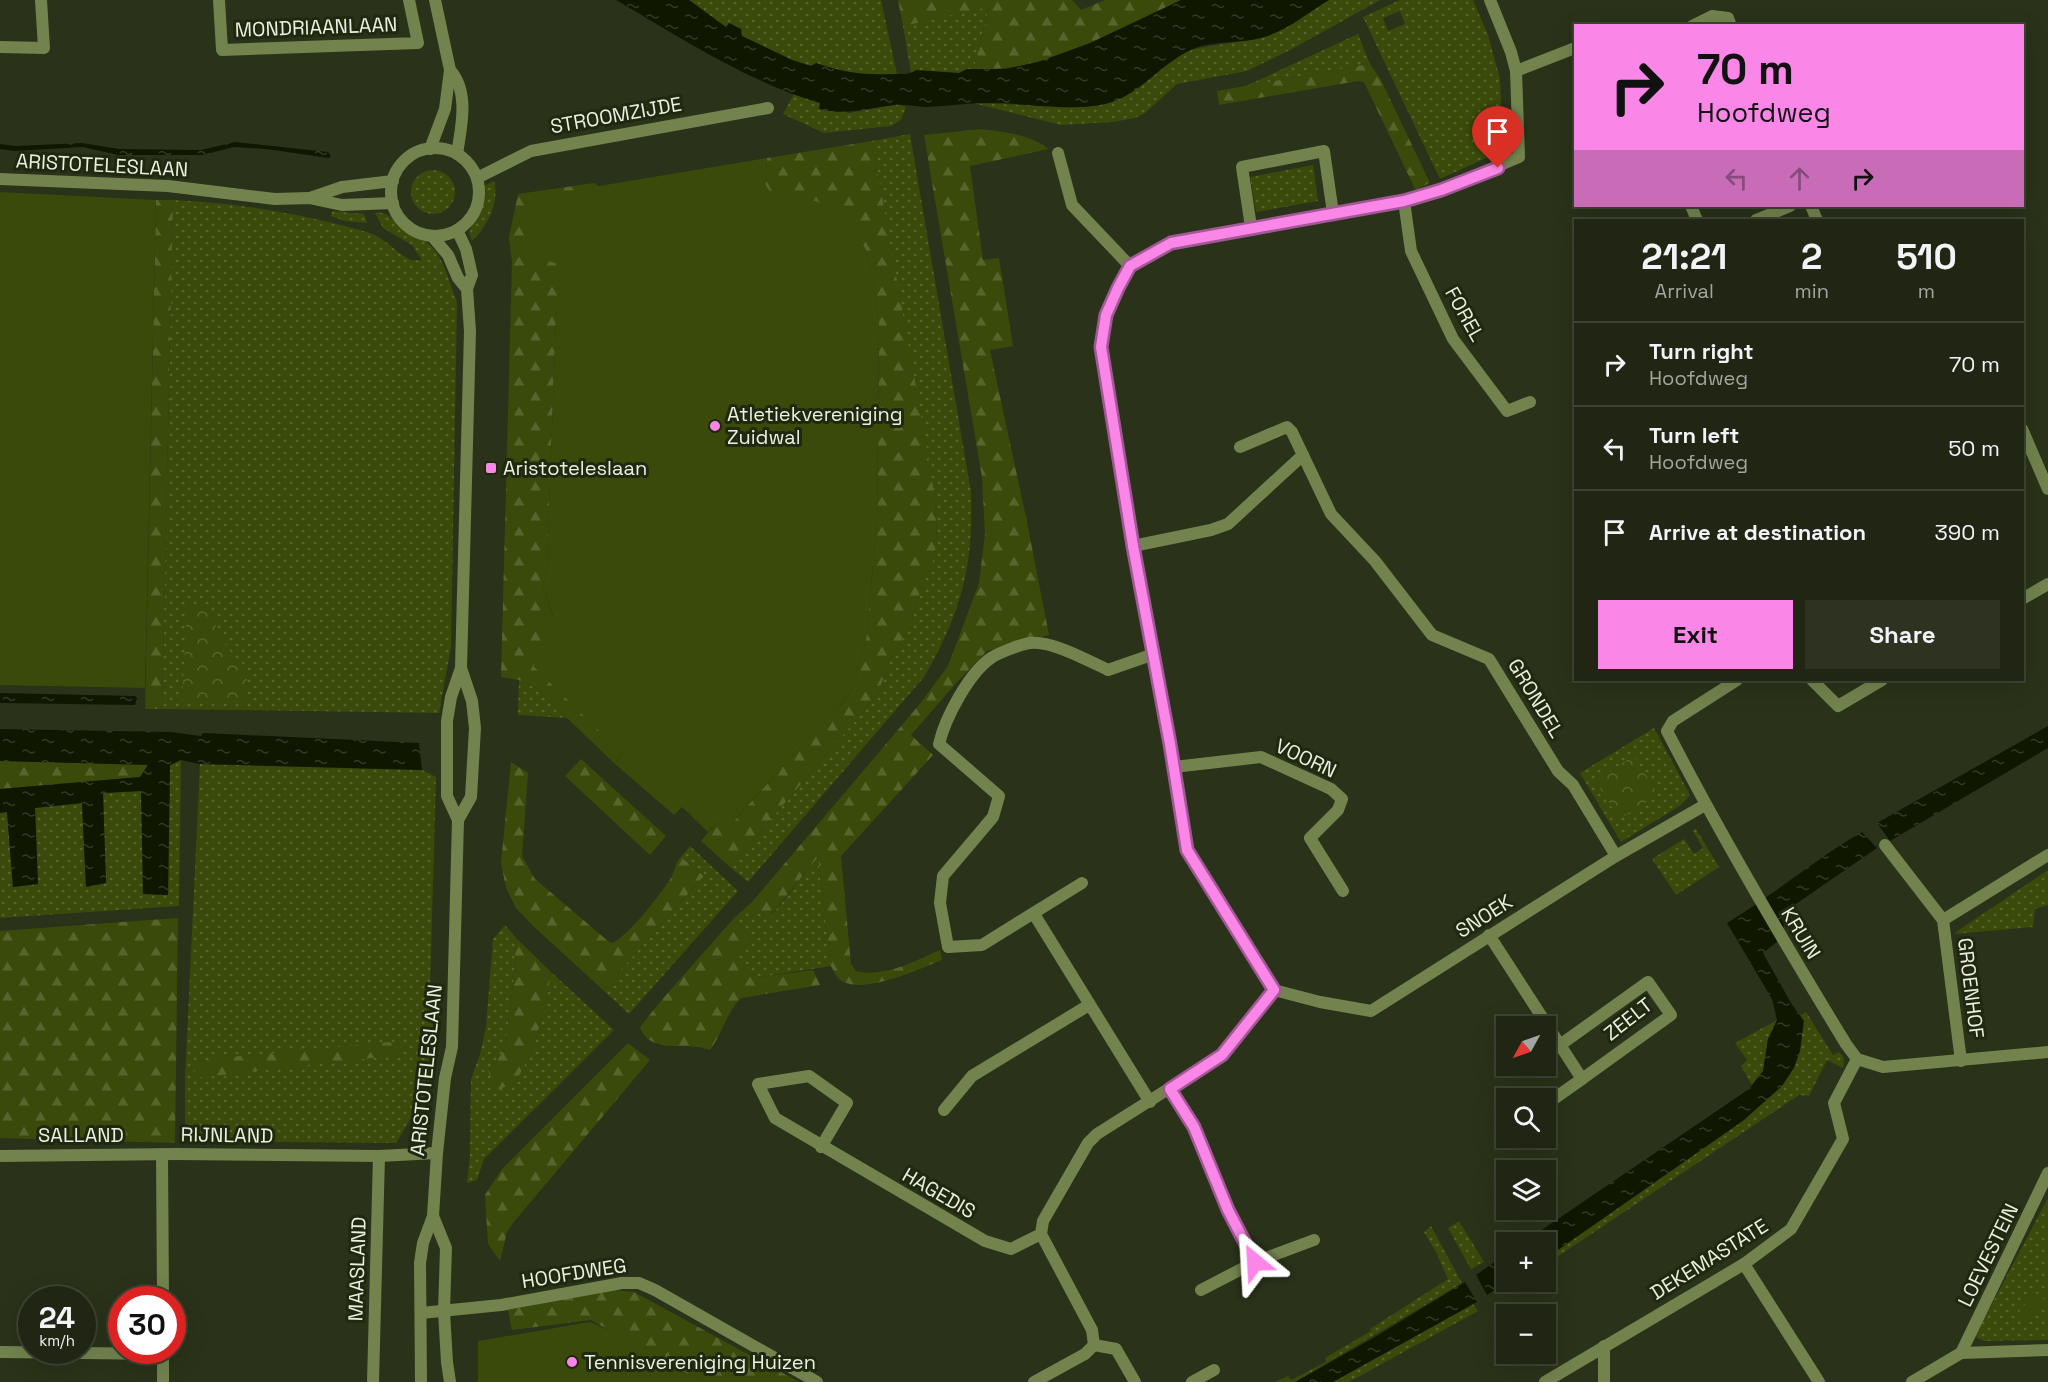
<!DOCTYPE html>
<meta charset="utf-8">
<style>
body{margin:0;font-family:"Space Grotesk",sans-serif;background:#2d3221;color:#f1f3f6;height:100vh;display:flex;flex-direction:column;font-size:22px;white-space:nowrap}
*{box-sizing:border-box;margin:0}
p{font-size:20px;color:#a2a5a0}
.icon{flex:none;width:33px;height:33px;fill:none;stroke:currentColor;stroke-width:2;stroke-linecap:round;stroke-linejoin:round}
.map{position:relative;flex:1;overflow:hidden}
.side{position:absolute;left:1574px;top:219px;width:450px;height:462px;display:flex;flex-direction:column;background:#202613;border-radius:0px;box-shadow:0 6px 24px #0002,0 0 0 2px #3d4333}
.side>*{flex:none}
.top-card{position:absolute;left:1574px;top:24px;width:450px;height:183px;border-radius:0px;box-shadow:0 6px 24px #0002,0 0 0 2px #3d4333;background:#fa87e7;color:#111;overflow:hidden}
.needle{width:39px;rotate:230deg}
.controls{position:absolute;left:1496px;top:1016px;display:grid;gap:12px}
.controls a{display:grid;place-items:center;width:60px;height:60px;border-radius:0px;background:#202613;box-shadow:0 6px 24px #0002,0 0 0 2px #3d4333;font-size:30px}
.speed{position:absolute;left:18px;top:1286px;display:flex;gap:12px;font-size:30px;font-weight:700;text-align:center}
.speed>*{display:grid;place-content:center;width:78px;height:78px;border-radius:50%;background:#202613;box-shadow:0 6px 24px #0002,0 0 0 2px #3d4333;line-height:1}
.speed small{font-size:15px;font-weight:400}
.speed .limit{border:9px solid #d22;background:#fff;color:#111}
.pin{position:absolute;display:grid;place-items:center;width:51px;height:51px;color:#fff;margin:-62px -26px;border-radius:50% 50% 50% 0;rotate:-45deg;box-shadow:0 0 6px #0007}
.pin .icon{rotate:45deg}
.me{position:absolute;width:66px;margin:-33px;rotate:333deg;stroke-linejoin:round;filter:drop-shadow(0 0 4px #0008)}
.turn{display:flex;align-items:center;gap:21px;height:126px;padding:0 24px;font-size:27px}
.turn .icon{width:78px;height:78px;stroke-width:2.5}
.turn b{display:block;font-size:42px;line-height:51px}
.lanes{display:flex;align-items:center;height:57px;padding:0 24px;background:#0003;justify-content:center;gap:30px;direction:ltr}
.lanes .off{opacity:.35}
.eta{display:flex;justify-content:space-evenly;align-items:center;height:102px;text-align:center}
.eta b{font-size:36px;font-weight:700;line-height:42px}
.button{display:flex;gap:12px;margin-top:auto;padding:12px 24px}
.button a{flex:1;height:69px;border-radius:0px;background:#fa87e7;color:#111;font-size:24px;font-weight:700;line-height:69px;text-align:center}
.button a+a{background:#2d3221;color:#f1f3f6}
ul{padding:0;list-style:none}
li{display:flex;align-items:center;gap:18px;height:84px;padding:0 24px;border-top:2px solid #3d4333}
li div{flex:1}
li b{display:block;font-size:22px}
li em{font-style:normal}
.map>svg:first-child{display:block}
.grass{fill:url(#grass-dots);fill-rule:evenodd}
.forest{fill:url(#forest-firs)}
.park{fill:url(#park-crowns)}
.pitch{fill:#3a4a0a}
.water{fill:url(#water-ripples)}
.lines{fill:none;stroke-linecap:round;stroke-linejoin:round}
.minor{stroke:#72834e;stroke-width:12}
.tertiary{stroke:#72834e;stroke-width:12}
.route-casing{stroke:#a25896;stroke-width:15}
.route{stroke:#fa87e7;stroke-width:10}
.poi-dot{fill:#fa87e7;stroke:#20280f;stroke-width:2}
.labels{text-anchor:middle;stroke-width:6;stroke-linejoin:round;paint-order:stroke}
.street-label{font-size:20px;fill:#ebf1e2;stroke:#20280f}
.poi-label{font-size:20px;fill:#ebf1e2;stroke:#20280f;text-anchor:start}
</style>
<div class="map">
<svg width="2048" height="1382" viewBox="0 0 2048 1382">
<defs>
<pattern id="grass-dots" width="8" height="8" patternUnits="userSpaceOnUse" patternTransform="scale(1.5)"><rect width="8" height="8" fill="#3a4a0a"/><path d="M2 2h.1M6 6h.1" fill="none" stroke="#57652d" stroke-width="1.8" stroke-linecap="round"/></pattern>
<pattern id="forest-firs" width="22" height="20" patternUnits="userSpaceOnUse" patternTransform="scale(1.5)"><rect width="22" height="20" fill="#3a4a0a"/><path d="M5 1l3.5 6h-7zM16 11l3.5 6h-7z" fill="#57652d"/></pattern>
<pattern id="park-crowns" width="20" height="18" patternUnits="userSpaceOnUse" patternTransform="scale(1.5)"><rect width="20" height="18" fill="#3a4a0a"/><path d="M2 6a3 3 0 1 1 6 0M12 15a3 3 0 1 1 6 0" fill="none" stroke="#57652d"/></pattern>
<pattern id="water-ripples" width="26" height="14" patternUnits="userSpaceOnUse" patternTransform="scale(1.5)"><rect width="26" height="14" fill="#101701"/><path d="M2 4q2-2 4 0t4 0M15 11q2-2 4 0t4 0" fill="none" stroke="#333926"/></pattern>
</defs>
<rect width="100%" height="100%" fill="#2a3219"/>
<g class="grass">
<path d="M689,0H881L897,74C863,75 849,74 816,63L811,66L792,60L742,36L741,29L729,23L727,28Z"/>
<polygon points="1329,0 1380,0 1290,50 1247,71 1177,84 1145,113 1135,118 1113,122 1061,125 973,103 1073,107 1110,103 1176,57 1193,49 1266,37 1285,28"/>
<path d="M1400,0H1473L1488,35L1500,79L1503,144L1486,158L1440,179L1363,17ZM1400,11L1405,24L1388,31L1383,18Z"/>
<polygon points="989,6 974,69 967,69 959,73 916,71 911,73 903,26"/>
<polygon points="1358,34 1370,64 1246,86"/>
<polygon points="794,94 849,113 898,104 906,107 901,120 891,126 824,133 783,114"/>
<path d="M910,134L971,492C974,565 961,614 924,677L748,882L730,867L878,694L889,661L910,627L920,593L934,557L937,541L935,499L872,141Z"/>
<polygon points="1313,165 1318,201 1256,212 1250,177"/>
<circle cx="433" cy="192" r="22"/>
<path d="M494,181C500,202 487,227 472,241L469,233L479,207L482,187Z"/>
<path d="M173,200C239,203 304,214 367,232C388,239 393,251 409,259C413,261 418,260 422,260L412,245L383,228L375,213C386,210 394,221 403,228C410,234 420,236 428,243C444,257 449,282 457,302L451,647L439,713L162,709Z"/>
<polygon points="332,211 364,214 367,222 365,223 345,221 331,216"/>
<polygon points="519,680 536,688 567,718 518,715"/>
<polygon points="1654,728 1690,795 1681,805 1621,842 1580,773"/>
<polygon points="181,760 179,906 0,918 0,813 7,812 13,887 38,884 35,808 82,803 86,886 106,883 103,793 142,791 143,894 168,895 170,765"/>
<polygon points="200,764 422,770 436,777 430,990 436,1038 435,1063 429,1088 396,1143 185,1141 185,1079"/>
<polygon points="1696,829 1719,867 1676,895 1652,859 1684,839 1694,854 1703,848 1693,831"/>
<polygon points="690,846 738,891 629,1014 603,990 704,876 681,857"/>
<polygon points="818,857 831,966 761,977 752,974 734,960 752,939 734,918 743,910 771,916"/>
<polygon points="2048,870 2048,905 2035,909 2033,927 1955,934 1956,932"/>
<polygon points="505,925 516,938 514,977 505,1049 488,1071 516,1082 533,1048 545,1006 551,972 614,1030 484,1159 477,1180 467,1183 470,1154 471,1079 480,1054 486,1027 493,939"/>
<polygon points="1806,1012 1833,1055 1839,1052 1844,1058 1843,1068 1827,1060 1809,1096 1799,1095 1545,1265 1545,1259 1744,1120 1804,1021 1800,1016"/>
<polygon points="1777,1020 1768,1039 1763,1071 1752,1085 1741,1066 1747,1060 1735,1043"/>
<polygon points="2048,1198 2048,1340 1984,1341 1977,1338 1976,1334"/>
<polygon points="1459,1221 1484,1262 1471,1269 1448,1228"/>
<polygon points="1431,1226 1462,1283 1307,1375 1295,1382 1275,1382 1288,1376 1291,1380 1326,1362 1325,1358 1371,1331 1370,1329 1448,1279 1437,1254 1424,1232"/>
<polygon points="1473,1304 1478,1311 1349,1382 1333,1382"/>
</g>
<g class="forest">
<path d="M898,0H1072L1081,10L1105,0H1181C1117,31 1048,72 974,69L989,7L903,26Z"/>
<polygon points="1370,64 1380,78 1430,183 1417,189 1415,189 1364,82 1358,81 1219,105 1217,91"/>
<path d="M981,129C1005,132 1029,134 1049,149L970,166L983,260L999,258L1013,346L990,350L1027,522L1049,635L987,651L958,681L911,735L933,755L841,856L851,964L856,971C884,978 915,961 940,950L942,960C919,969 858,998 838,978C835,975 833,969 831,966L818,857L770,916L743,910L752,902L919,705L948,666L979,583L985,534L982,477L924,135Z"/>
<polygon points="872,141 926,443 935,499 937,541 934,558 920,593 910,627 889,661 878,694 730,867 701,841 717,822 727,829 791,757 842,704 853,687 866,639 877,523 879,328 873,280 865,248 781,191 769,191 765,184 767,158"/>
<polygon points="594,183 611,194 559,298 556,317 547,566 543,586 553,617 535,667 622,753 615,764 536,688 519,680 501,677 512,262 509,237 518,194"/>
<polygon points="156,200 173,200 162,709 145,709"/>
<polygon points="581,759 666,836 650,855 565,776"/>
<polygon points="0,761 148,764 141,777 0,789"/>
<path d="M511,762L528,773L522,856L535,879L608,941L613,943C631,933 659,896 671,878C675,871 675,863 681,857L704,876L603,990L532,925L516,908L506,888L501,863Z"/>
<polygon points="178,918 175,1143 0,1138 0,931"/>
<path d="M734,918L752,939L735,960L752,974L761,977L813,970L820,985L741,998C728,1010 722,1034 710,1050C706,1049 701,1047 696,1047C676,1044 649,1052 640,1027L660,1002Z"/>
<polygon points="516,938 551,972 545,1006 533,1048 516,1082 497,1090 488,1071 505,1049 514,977"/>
<polygon points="402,1041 398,1055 195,1078 194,1064 219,1058"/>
<polygon points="628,1043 650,1060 513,1223 507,1232 500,1261 488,1244 485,1195 502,1169"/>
<polygon points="613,1290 634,1292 799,1382 702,1382 591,1320 512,1330 508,1310"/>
</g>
<g class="park">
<path d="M209,604C218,636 222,645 247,668V701L182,700L187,607Z"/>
<polygon points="1634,756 1658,795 1619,819 1595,780"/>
</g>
<g class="pitch">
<polygon points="767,158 765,184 769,191 781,191 818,202 849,224 865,248 873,280 879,328 877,523 866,639 853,687 842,704 791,757 726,830 717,822 708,832 682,807 674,815 615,764 622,753 534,667 537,649 547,634 541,628 553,616 543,586 547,566 556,317 560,285 556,263 543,260 527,260 527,230 531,211 551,194"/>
<polygon points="0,192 156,200 145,688 0,685"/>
<polygon points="2035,1292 2046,1301 2030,1322 2018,1313"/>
<polygon points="590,1322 614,1332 702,1382 478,1382 478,1341"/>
</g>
<g class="water">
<path d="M616,0H689L726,27L729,23L741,29L742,36L792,60L811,66L816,63C844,73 863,75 893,74C901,74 909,75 916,70L959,73L967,69H1006L1038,62L1090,43L1181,0H1329C1309,12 1289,29 1267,36C1243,45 1214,39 1191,50C1162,63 1142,92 1112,102C1083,112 1034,105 1003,103C977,102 952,106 926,107C916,107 904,104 895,105C868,108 845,116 819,109L820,103C748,82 681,38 616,0Z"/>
<polygon points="235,142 328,152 331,156 329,158 266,149 234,147 203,155 118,155 83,147 15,151 0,149 0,144 15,146 82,143 119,149 201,150"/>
<polygon points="0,693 135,696 137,698 135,705 0,703"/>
<polygon points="2048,726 2048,748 1890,841 1877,823"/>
<polygon points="0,729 171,732 201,736 203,733 419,743 422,770 200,764 181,760 170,765 168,895 143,894 141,791 103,793 106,883 86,887 82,803 35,808 38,884 13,887 7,812 0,813 0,789 140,777 148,765 0,761"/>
<path d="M1862,832L1877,848L1793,906L1777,942L1763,953L1791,1003L1804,1021L1800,1051L1794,1068L1782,1086L1744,1120L1545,1259V1242H1524L1749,1089L1763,1071L1768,1039L1777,1020L1772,999L1727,923C1774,895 1815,859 1862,832Z"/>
<polygon points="1506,1254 1506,1281 1509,1281 1487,1295 1476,1275"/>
<polygon points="1465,1282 1477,1302 1333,1382 1295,1382 1375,1337"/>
</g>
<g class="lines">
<g class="minor">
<polyline points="219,0 222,50 418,43 409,0"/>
<polyline points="1692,26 1712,16 1728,18 1731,26"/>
<polyline points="0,47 44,48 41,0"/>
<polyline points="1516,71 1575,48"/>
<polyline points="1058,153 1072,205 1130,266"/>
<polyline points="477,178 531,151 768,108"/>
<polyline points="1404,201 1411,251 1453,339 1507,411 1530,402"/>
<polyline points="1691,206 1697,220"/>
<polyline points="1811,206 1817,220"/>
<polyline points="1756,220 1790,206"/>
<polyline points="1251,227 1242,167 1324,151 1333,213"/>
<polyline points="2022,429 2048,489"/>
<polyline points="1240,447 1287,427 1292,432 1331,514 1375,561 1432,635 1489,659 1558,771 1573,785 1616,856"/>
<polyline points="1133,546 1211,530 1228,524 1303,455"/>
<polyline points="2022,599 2048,584"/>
<path d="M1737,680L1673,721L1667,731C1722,838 1783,941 1846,1044L1857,1059L1883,1067L2048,1052"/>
<polyline points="1812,680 1838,706 1882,680"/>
<polyline points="1174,767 1261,757 1331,789 1342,799 1338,810 1310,838 1343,891"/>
<polyline points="1885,845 1943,920 1961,1061"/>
<path d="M1082,883L982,945L948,947L940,903L943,876L993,817L999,796L939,744C945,718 969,673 991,658C998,653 1022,644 1030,643C1051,640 1089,661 1108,670L1154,654"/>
<polyline points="1034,914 1150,1102"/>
<polyline points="1943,920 2048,855"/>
<polyline points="1489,935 1582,1079 1545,1105"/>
<polyline points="1274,990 1320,1002 1371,1011 1616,856 1705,805"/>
<polyline points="1560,1045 1648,982 1671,1015 1582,1079"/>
<polyline points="1170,1089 1194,1127 1228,1210 1255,1262 1314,1240"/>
<polyline points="944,1110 972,1076 1089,1005"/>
<polyline points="821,1147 847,1103 809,1076 758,1084 775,1118 985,1241 1011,1249 1041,1234"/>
<polyline points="162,1154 163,1299"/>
<polyline points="0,1156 176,1154 379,1156 437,1153"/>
<polyline points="1744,1264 1819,1382"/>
<polyline points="1201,1290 1255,1262"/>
<polyline points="421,1313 501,1305 622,1283 639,1283 655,1290 817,1382"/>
<polyline points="1094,1345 1116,1349 1135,1382"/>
<polyline points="0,1352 163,1354"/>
<polyline points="1961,1353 2048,1173"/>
<polyline points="163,1382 163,1350"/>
<polyline points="373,1382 379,1156"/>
<polyline points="1034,1382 1085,1354 1094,1345 1092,1330 1041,1234 1043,1221 1088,1143 1097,1134 1222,1055 1274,990 1187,850 1174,767 1133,546 1101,347 1106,315 1118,288 1130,266 1171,243 1404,201 1441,190 1519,157 1516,71 1511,52 1490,0"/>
<polyline points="1192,1382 1214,1370"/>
<polyline points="1545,1382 1744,1264 1791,1229 1843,1139 1834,1103 1857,1059"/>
<polyline points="1604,1382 1604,1346"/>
<polyline points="1912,1382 1961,1353 2048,1350"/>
</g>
<g class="tertiary">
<path d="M450,70C470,92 461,128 457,154"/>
<circle cx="435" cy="192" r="44"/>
<polyline points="430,149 445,109 450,70 435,0"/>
<polyline points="0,179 168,186 275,199 309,198 342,205 393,203"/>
<polyline points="310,198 342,187 393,181"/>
<polyline points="432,236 448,255 458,278 467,289"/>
<polyline points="458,820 471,797 475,728 472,701 461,668"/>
<polyline points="433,1216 446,1248 444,1312 447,1362 450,1382"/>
<polyline points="421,1382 420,1263 423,1243 433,1216 437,1153 445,1078 452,1047 458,820 447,796 447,721 451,697 461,668 470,331 467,289 472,275 466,249 457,230"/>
</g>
</g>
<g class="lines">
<g class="route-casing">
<polyline id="route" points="1255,1262 1228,1210 1194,1127 1170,1089 1222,1055 1274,990 1187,850 1170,744 1133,546 1101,347 1106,315 1118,288 1130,266 1171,243 1404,201 1441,190 1498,168"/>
</g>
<use href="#route" class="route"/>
</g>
<g class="poi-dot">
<circle cx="715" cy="426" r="6"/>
<rect x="485" y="462" width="12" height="12" rx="3"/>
<circle cx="572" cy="1362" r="6"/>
</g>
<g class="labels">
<g class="street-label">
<text transform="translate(316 27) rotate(-2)" y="7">MONDRIAANLAAN</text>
<text transform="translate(616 115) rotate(-10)" y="7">STROOMZIJDE</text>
<text transform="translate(102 165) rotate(3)" y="7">ARISTOTELESLAAN</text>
<text transform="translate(1465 314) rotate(61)" y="7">FOREL</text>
<text transform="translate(1536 698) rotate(59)" y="7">GRONDEL</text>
<text transform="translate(1306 758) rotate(25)" y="7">VOORN</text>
<text transform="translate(1484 916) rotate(-32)" y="7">SNOEK</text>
<text transform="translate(1801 933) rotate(59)" y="7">KRUIN</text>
<text transform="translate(1971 988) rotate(83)" y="7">GROENHOF</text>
<text transform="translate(1628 1019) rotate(-38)" y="7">ZEELT</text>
<text transform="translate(426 1070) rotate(-84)" y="7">ARISTOTELESLAAN</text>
<text x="81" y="1142">SALLAND</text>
<text transform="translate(227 1135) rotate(1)" y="7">RIJNLAND</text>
<text transform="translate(939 1193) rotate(30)" y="7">HAGEDIS</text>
<text transform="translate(1988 1255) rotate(-64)" y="7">LOEVESTEIN</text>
<text transform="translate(1709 1259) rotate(-32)" y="7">DEKEMASTATE</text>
<text transform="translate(357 1269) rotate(-88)" y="7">MAASLAND</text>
<text transform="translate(574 1273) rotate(-9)" y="7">HOOFDWEG</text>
</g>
<g class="poi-label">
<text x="727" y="421">Atletiekvereniging<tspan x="727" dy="23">Zuidwal</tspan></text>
<text x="503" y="475">Aristoteleslaan</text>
<text x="584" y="1369">Tennisvereniging Huizen</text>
</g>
</g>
</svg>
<div class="controls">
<a><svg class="needle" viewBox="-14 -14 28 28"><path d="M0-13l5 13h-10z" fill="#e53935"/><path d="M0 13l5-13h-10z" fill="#a2a5a0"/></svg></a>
<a><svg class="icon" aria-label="search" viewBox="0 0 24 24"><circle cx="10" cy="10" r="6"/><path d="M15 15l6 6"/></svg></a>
<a><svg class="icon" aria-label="layers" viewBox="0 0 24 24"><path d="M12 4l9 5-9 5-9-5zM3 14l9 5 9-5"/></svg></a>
<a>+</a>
<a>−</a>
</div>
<div class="speed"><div>24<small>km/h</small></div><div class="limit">30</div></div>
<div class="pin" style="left:1498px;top:168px;background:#d93025"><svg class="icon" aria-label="arrive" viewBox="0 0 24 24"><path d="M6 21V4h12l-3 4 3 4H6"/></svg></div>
<svg class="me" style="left:1255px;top:1262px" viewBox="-20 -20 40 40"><path d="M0-17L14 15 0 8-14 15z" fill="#fa87e7" stroke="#fff" stroke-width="4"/></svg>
<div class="top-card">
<div class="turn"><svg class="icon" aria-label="right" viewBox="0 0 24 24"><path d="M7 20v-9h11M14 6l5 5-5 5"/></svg><div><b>70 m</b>Hoofdweg</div></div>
<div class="lanes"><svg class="icon off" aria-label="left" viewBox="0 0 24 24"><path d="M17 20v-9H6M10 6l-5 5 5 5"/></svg><svg class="icon off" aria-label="ahead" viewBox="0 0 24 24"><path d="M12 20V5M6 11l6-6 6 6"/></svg><svg class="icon" aria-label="right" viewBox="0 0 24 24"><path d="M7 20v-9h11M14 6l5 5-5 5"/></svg></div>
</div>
<section class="side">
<div class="eta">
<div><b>21:21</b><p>Arrival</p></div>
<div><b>2</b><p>min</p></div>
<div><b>510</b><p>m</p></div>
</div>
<ul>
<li><svg class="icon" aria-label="right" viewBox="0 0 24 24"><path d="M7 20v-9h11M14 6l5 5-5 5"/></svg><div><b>Turn right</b><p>Hoofdweg</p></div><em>70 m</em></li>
<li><svg class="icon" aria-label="left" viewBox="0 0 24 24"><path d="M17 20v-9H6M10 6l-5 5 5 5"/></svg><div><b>Turn left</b><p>Hoofdweg</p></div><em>50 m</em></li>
<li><svg class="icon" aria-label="arrive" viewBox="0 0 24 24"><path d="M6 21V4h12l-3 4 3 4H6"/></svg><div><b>Arrive at destination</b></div><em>390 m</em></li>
</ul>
<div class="button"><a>Exit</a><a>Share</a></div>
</section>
</div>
